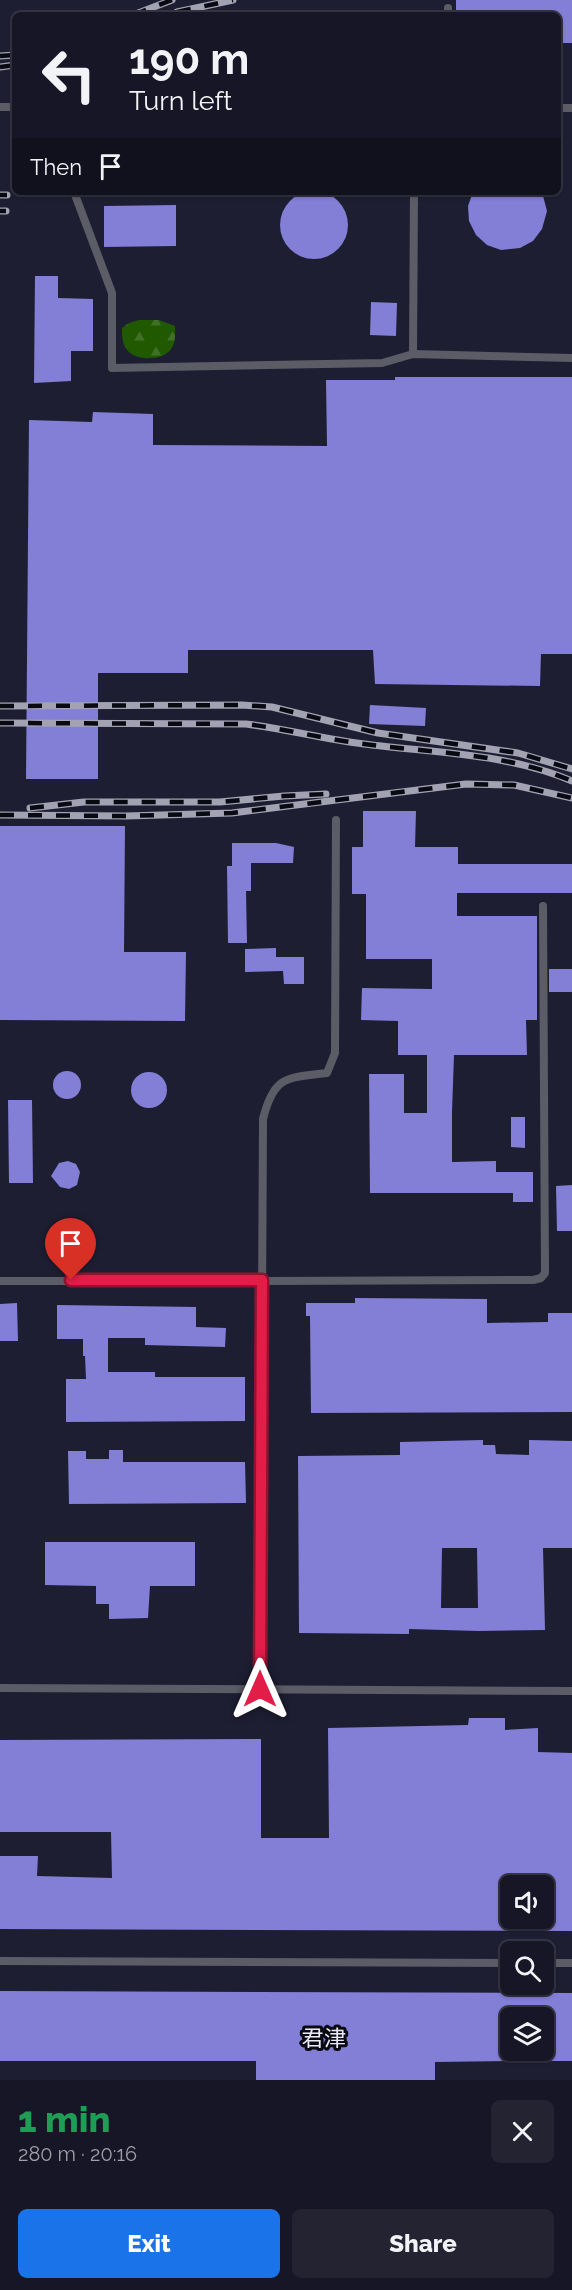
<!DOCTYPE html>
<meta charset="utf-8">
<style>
body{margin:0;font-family:Raleway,"Noto Sans JP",sans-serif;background:#232332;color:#f1f3f6;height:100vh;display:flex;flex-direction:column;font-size:22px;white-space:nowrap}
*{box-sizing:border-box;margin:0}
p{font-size:20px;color:#9e9fa7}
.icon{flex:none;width:33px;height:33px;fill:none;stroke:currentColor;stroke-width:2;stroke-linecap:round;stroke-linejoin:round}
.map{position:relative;height:2080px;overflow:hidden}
.side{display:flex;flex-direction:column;background:#161626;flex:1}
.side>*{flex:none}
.guide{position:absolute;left:12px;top:12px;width:549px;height:183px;border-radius:9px;box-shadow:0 2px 4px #0004,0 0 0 2px #353543;background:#161626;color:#f1f3f6;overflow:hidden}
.controls{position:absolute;left:500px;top:1875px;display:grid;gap:12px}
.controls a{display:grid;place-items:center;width:54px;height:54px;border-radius:9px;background:#161626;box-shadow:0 2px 4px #0004,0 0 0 2px #353543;font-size:30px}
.pin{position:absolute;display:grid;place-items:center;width:51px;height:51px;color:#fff;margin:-62px -26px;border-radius:50% 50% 50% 0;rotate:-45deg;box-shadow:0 0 6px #0007}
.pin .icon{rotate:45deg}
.me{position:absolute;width:66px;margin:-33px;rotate:0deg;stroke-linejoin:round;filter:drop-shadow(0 0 4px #0008)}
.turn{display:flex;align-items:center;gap:21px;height:126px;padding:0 18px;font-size:27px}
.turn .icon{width:78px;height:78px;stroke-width:2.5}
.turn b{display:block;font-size:42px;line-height:51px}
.then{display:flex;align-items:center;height:57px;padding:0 18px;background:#0003;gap:12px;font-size:22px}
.round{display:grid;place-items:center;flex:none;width:63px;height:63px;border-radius:9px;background:#232332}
.overview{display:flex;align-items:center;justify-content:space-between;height:102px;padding:0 18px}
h1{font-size:36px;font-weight:800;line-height:45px;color:#1e9e55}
.primary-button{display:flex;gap:12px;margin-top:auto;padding:12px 18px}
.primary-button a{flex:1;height:69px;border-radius:9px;background:#1a73e8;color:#fff;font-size:24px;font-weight:800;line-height:69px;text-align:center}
.primary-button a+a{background:#232332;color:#f1f3f6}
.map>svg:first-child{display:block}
.forest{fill:url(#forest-firs)}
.building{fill:#837ed6;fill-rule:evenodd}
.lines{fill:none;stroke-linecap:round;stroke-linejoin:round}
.service{stroke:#5c5c67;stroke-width:8}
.rail-casing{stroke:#a2a2b3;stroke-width:7}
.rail{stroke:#090912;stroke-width:4.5;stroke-dasharray:14;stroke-linecap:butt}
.route-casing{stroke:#92132f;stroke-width:15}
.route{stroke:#e11d48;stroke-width:10}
.labels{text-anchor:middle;stroke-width:6;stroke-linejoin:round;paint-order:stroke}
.quarter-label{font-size:22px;fill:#e8e8f7;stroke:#090912}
</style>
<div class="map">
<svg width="572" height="2080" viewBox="0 0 572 2080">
<defs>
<pattern id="forest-firs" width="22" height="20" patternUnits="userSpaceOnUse" patternTransform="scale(1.5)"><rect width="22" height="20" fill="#205900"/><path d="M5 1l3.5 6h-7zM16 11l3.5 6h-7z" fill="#407126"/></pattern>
</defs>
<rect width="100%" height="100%" fill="#1e1e33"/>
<path class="forest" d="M139,320H159L175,326C175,334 176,343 171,349C163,361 137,361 128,351C122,345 122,336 122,328L129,323Z"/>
<g class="building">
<polygon points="456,0 572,0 572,43 558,43 558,15 456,15"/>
<circle cx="314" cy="225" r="34"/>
<polygon points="473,192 542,192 547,211 542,229 533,241 520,248 501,250 487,245 476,235 469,221 468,206"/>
<polygon points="176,205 176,246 104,247 104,206"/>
<polygon points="35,276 58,276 58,298 93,299 93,351 71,351 71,381 34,383"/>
<polygon points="371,302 397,303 396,336 370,335"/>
<polygon points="395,377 572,377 572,654 541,654 540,686 375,684 373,650 188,650 188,673 98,673 98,779 26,779 29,420 92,422 93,412 153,414 153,445 327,446 326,380 395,380"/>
<polygon points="370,705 426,708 425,726 369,724"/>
<polygon points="363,811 416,811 415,847 458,847 458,864 572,864 572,893 457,893 457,916 537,916 537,1020 526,1020 527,1055 454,1055 452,1112 452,1162 496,1161 496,1172 533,1172 533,1202 513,1202 513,1193 370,1193 369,1074 404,1074 404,1113 427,1113 427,1055 398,1055 398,1021 361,1020 362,988 432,989 432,959 366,959 366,894 352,894 352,847 363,847"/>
<polygon points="0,826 125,826 124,952 186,952 185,1021 0,1020"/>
<polygon points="232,843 276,843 294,847 293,863 251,863 251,891 246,891 247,943 228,943 227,866 232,866"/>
<polygon points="276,948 276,957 304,957 304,984 284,984 283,971 245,972 245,949"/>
<rect x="549" y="969" width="23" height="23"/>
<circle cx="67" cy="1085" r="14"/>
<circle cx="149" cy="1090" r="18"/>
<polygon points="8,1100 32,1100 33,1183 9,1183"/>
<polygon points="511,1117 525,1117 525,1148 511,1147"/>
<polygon points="68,1161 76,1164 80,1172 77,1185 69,1189 60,1187 51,1176 59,1163"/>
<polygon points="572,1185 572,1231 557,1231 556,1186"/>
<polygon points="355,1298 487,1299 487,1323 548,1322 548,1313 572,1313 572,1412 311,1413 310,1316 306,1316 306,1303 355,1303"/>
<polygon points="17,1303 18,1341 0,1341 0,1304"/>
<polygon points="57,1305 196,1307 196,1327 226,1328 225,1347 145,1345 145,1338 108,1338 108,1372 155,1372 155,1377 245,1377 245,1421 66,1422 66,1379 86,1379 85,1356 83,1356 83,1339 57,1339"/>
<path d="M483,1440V1445H495L496,1454L529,1455V1440L572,1441V1548H543L545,1630L478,1631L409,1629V1634L299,1633L298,1456L400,1455V1442ZM442,1548H477L478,1608H441Z"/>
<polygon points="109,1450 123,1450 123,1462 245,1462 246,1503 69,1504 68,1451 86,1451 86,1459 109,1459"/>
<polygon points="45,1542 195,1542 195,1586 150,1586 148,1618 109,1619 109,1604 96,1604 96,1586 45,1585"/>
<path d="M469,1718H505V1730L538,1728V1752L572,1753V1931L0,1929V1856H38L37,1876L112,1878L111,1832H0V1740L261,1739V1838H329L328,1728L468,1725ZM510,1886H543V1918H510Z"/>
<polygon points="0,1991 572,1993 572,2061 543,2061 543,2018 510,2018 510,2061 435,2062 435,2080 256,2080 256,2061 0,2061"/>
</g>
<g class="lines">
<g class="service">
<polyline points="448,8 448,15"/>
<polyline points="0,107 15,107"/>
<polyline points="558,108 572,108"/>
<polyline points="74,192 112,293 112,368 382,363 413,354 572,358"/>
<polyline points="413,354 414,192"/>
<path d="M0,1281C178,1280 355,1282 533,1280L541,1278L545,1273L543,906"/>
<polyline points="0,1688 572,1691"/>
<path d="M260,1689L263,1119C274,1075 287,1078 327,1073L335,1053L336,820"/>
<polyline points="0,1961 510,1963"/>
<polyline points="543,1963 572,1963"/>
</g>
<g class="rail-casing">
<g id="rail">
<polyline points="177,12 233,0"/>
<polyline points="133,15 172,0"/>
<polyline points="0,56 15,55"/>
<polyline points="0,67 15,65"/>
<polyline points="0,195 7,195"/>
<polyline points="0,211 6,211"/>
<polyline points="0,706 242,705 272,707 378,733 518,753 572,769"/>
<path d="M0,723L246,724C286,729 324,739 364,744C433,753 507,753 572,781"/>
<polyline points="30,808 84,802 220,802 284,796 326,794"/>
<polyline points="0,815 126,816 232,813 466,784 514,785 572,798"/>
</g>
</g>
<use href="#rail" class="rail"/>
</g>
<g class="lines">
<g class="route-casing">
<polyline id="route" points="71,1280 262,1280 260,1689"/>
</g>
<use href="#route" class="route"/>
</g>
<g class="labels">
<g class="quarter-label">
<text x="324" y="2046">君津</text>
</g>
</g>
</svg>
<div class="controls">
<a><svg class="icon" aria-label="sound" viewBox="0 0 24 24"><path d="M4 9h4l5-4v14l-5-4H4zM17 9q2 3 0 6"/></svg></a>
<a><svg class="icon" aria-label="search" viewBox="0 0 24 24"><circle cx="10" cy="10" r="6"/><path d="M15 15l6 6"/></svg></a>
<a><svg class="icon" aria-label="layers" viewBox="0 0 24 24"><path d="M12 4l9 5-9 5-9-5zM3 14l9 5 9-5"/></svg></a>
</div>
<div class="pin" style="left:71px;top:1280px;background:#d93025"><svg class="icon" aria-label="arrive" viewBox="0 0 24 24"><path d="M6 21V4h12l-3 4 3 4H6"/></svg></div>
<svg class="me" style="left:260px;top:1689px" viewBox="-20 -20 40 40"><path d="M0-17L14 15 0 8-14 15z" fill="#e11d48" stroke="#fff" stroke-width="4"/></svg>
<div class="guide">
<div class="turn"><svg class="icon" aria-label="left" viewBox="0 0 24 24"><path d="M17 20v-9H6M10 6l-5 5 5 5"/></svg><div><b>190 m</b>Turn left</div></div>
<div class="then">Then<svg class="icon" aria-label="arrive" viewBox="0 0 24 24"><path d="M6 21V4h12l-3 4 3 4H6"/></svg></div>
</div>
</div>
<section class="side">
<div class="overview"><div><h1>1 min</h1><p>280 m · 20:16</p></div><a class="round"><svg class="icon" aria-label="close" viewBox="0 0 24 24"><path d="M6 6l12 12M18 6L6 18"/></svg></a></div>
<div class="primary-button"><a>Exit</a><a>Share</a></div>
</section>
